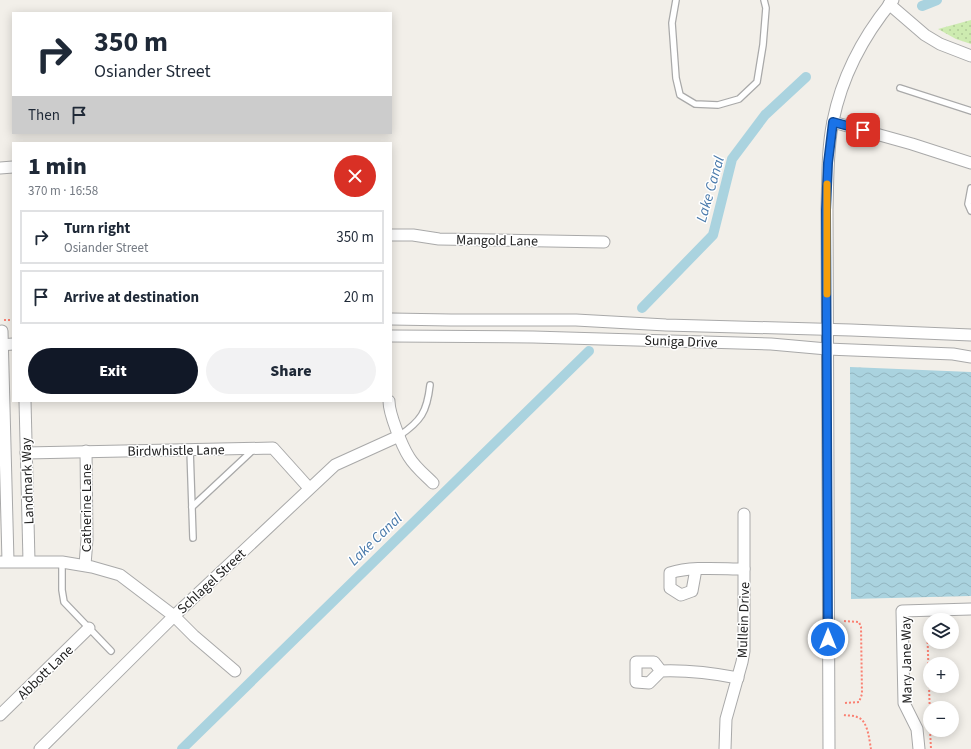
<!DOCTYPE html>
<meta charset="utf-8">
<style>
body{margin:0;font-family:"Source Sans 3",sans-serif;background:#f2f2f3;color:#1f2937;height:100vh;display:flex;flex-direction:column;font-size:15px;white-space:nowrap}
*{box-sizing:border-box;margin:0}
p{font-size:13px;color:#747a83}
.icon{flex:none;width:22px;height:22px;fill:none;stroke:currentColor;stroke-width:2;stroke-linecap:round;stroke-linejoin:round}
.map{position:relative;flex:1;overflow:hidden}
.panel{position:absolute;left:12px;top:142px;width:380px;height:260px;display:flex;flex-direction:column;background:#fff;border-radius:0px;box-shadow:0 2px 10px #0003}
.panel>*{flex:none}
.top-card{position:absolute;left:12px;top:12px;width:380px;height:122px;border-radius:0px;box-shadow:0 2px 10px #0003;background:#fff;color:#1f2937;overflow:hidden}
.controls{position:absolute;left:923px;top:613px;display:grid;gap:8px}
.controls a{display:grid;place-items:center;width:36px;height:36px;border-radius:50%;background:#fff;box-shadow:0 2px 10px #0003;font-size:20px}
.pin{position:absolute;display:grid;place-items:center;width:34px;height:34px;color:#fff;margin:-17px;border-radius:8px;box-shadow:0 2px 6px #0006}
.me{position:absolute;width:44px;margin:-22px;rotate:0deg;stroke-linejoin:round;filter:drop-shadow(0 0 3px #0008)}
.turn{display:flex;align-items:center;gap:14px;height:84px;padding:0 16px;font-size:18px}
.turn .icon{width:52px;height:52px;stroke-width:2.5}
.turn b{display:block;font-size:28px;line-height:34px}
.then{display:flex;align-items:center;height:38px;padding:0 16px;background:#0003;gap:8px;font-size:15px}
.round{display:grid;place-items:center;flex:none;width:42px;height:42px;border-radius:21px;background:#f2f2f3}
.summary{display:flex;align-items:center;justify-content:space-between;height:68px;padding:0 16px}
h1{font-size:24px;font-weight:800;line-height:30px}
.action{display:flex;gap:8px;margin-top:auto;padding:8px 16px}
.action a{flex:1;height:46px;border-radius:24px;background:#111827;color:#fff;font-size:16px;font-weight:800;line-height:46px;text-align:center}
.action a+a{background:#f2f2f3;color:#1f2937}
ul{padding:0;list-style:none}
li{display:flex;align-items:center;gap:12px;height:54px;margin:0 8px 6px;padding:0 8px;border:2px solid #e0e1e3;border-radius:0px}
li div{flex:1}
li b{display:block;font-size:15px}
li em{font-style:normal}
.map>svg:first-child{display:block}
.garden{fill:url(#garden-dots)}
.water{fill:url(#water-waves)}
.lines{fill:none;stroke-linecap:round;stroke-linejoin:round}
.canal{stroke:#aad3df;stroke-width:10}
.service-casing{stroke:#a9a9a9;stroke-width:8}
.minor-casing{stroke:#a9a9a9;stroke-width:13}
.path{stroke:#fa8072;stroke-width:2;stroke-dasharray:2 2;stroke-linecap:butt}
.service{stroke:#fff;stroke-width:5.5}
.minor{stroke:#fff;stroke-width:11}
.route-casing{stroke:#114b97;stroke-width:10}
.route{stroke:#1a73e8;stroke-width:7}
.slow{stroke:#f59e0b;stroke-width:7}
.labels{text-anchor:middle;stroke-width:3;stroke-linejoin:round;paint-order:stroke}
.street-label{font-size:14px;fill:#222;stroke:#fff}
.water-label{font-size:15px;font-style:italic;fill:#4a7aab;stroke:#fff}
</style>
<div class="map">
<svg width="971" height="749" viewBox="0 0 971 749">
<defs>
<pattern id="garden-dots" width="8" height="8" patternUnits="userSpaceOnUse"><rect width="8" height="8" fill="#cdebb0"/><path d="M2 2h.1M6 6h.1" fill="none" stroke="#b0c997" stroke-width="1.8" stroke-linecap="round"/></pattern>
<pattern id="water-waves" width="16" height="10" patternUnits="userSpaceOnUse"><rect width="16" height="10" fill="#aad3df"/><path d="M0 5q4-4 8 0t8 0" fill="none" stroke="#92b5bf"/></pattern>
</defs>
<rect width="100%" height="100%" fill="#f2efe9"/>
<polygon class="garden" points="971,20 971,44 956,39 938,29"/>
<polygon class="water" points="850,367 971,372 971,596 851,599"/>
<g class="lines">
<g class="canal">
<polyline points="922,6 937,0"/>
<polyline points="642,308 713,235 732,159 765,115 806,77"/>
<polyline points="182,749 589,351"/>
</g>
<g class="service-casing">
<g id="service">
<polyline points="676,0 672,23 676,78 680,95 695,104 718,105 739,99 757,82 763,45 766,8 764,0"/>
<polyline points="900,88 971,111"/>
<polyline points="971,188 968,204 971,211"/>
<path d="M399,436C421,421 427,412 430,385"/>
<polyline points="190,449 193,538"/>
<polyline points="192,507 253,450"/>
<polyline points="62,562 62,590 64,602 111,651"/>
</g>
</g>
<g class="minor-casing">
<g id="minor">
<polyline points="889,4 925,35 940,44 971,56"/>
<polyline points="833,122 912,144 971,163"/>
<polyline points="0,168 13,167"/>
<polyline points="391,235 413,235 439,239 604,242"/>
<polyline points="391,319 451,320 576,320 666,325 851,330 971,335"/>
<polyline points="2,331 8,561"/>
<polyline points="391,336 533,337 771,344 827,349 953,354 971,357"/>
<polyline points="0,345 13,344"/>
<polyline points="25,401 29,561"/>
<path d="M389,401C389,414 402,446 409,457C415,467 425,475 433,483"/>
<polyline points="26,453 273,448 309,488"/>
<polyline points="0,562 62,562 92,567 120,575 174,616 194,636 235,671"/>
<polyline points="85,565 87,539 86,451"/>
<path d="M696,569L692,591L681,595L670,588V573C692,566 721,569 744,569"/>
<path d="M661,671L649,683L636,682V662H654L661,671C687,670 712,673 738,678"/>
<polyline points="0,715 89,628"/>
<polyline points="40,749 174,616 335,465 399,436"/>
<polyline points="725,749 726,719 742,662 744,651 744,514"/>
<path d="M829,749L827,209C828,180 827,150 833,121C842,76 864,35 893,0"/>
<polyline points="919,749 917,729 904,703 902,611 971,609"/>
</g>
</g>
<g class="path">
<polyline points="4,320 13,320"/>
<polyline points="844,621 859,622 861,627 862,694 859,702 844,703"/>
<polyline points="927,622 930,717"/>
<path d="M844,715C848,716 853,715 857,717C868,720 869,739 871,749"/>
<polyline points="930,730 931,749"/>
</g>
<use href="#service" class="service"/>
<use href="#minor" class="minor"/>
</g>
<g class="lines">
<g class="route-casing">
<polyline id="route" points="828,639 826,210 828,163 833,122 863,130"/>
</g>
<use href="#route" class="route"/>
<polyline class="slow" points="827,294 827,184"/>
</g>
<g class="labels">
<g class="street-label">
<text transform="translate(497 240) rotate(1)" y="5">Mangold Lane</text>
<text transform="translate(681 341) rotate(2)" y="5">Suniga Drive</text>
<text transform="translate(176 450) rotate(-1)" y="5">Birdwhistle Lane</text>
<text transform="translate(27 481) rotate(-92)" y="5">Landmark Way</text>
<text transform="translate(86 508) rotate(-90)" y="5">Catherine Lane</text>
<text transform="translate(211 581) rotate(-43)" y="5">Schlagel Street</text>
<text transform="translate(743 620) rotate(-88)" y="5">Mullein Drive</text>
<text transform="translate(906 660) rotate(-91)" y="5">Mary Jane Way</text>
<text transform="translate(45 672) rotate(-44)" y="5">Abbott Lane</text>
</g>
<g class="water-label">
<text transform="translate(710 189) rotate(-74)" y="5">Lake Canal</text>
<text transform="translate(375 539) rotate(-44)" y="5">Lake Canal</text>
</g>
</g>
</svg>
<div class="controls">
<a><svg class="icon" aria-label="layers" viewBox="0 0 24 24"><path d="M12 4l9 5-9 5-9-5zM3 14l9 5 9-5"/></svg></a>
<a>+</a>
<a>−</a>
</div>
<div class="pin" style="left:863px;top:130px;background:#d93025"><svg class="icon" aria-label="arrive" viewBox="0 0 24 24"><path d="M6 21V4h12l-3 4 3 4H6"/></svg></div>
<svg class="me" style="left:828px;top:639px" viewBox="-20 -20 40 40"><circle r="17" fill="#1a73e8" stroke="#fff" stroke-width="3"/><path d="M0-11L8 9 0 5-8 9z" fill="#fff"/></svg>
<div class="top-card">
<div class="turn"><svg class="icon" aria-label="right" viewBox="0 0 24 24"><path d="M7 20v-9h11M14 6l5 5-5 5"/></svg><div><b>350 m</b>Osiander Street</div></div>
<div class="then">Then<svg class="icon" aria-label="arrive" viewBox="0 0 24 24"><path d="M6 21V4h12l-3 4 3 4H6"/></svg></div>
</div>
<section class="panel">
<div class="summary"><div><h1>1 min</h1><p>370 m · 16:58</p></div><a class="round" style="background:#d93025;color:#fff"><svg class="icon" aria-label="close" viewBox="0 0 24 24"><path d="M6 6l12 12M18 6L6 18"/></svg></a></div>
<ul>
<li><svg class="icon" aria-label="right" viewBox="0 0 24 24"><path d="M7 20v-9h11M14 6l5 5-5 5"/></svg><div><b>Turn right</b><p>Osiander Street</p></div><em>350 m</em></li>
<li><svg class="icon" aria-label="arrive" viewBox="0 0 24 24"><path d="M6 21V4h12l-3 4 3 4H6"/></svg><div><b>Arrive at destination</b></div><em>20 m</em></li>
</ul>
<div class="action"><a>Exit</a><a>Share</a></div>
</section>
</div>
